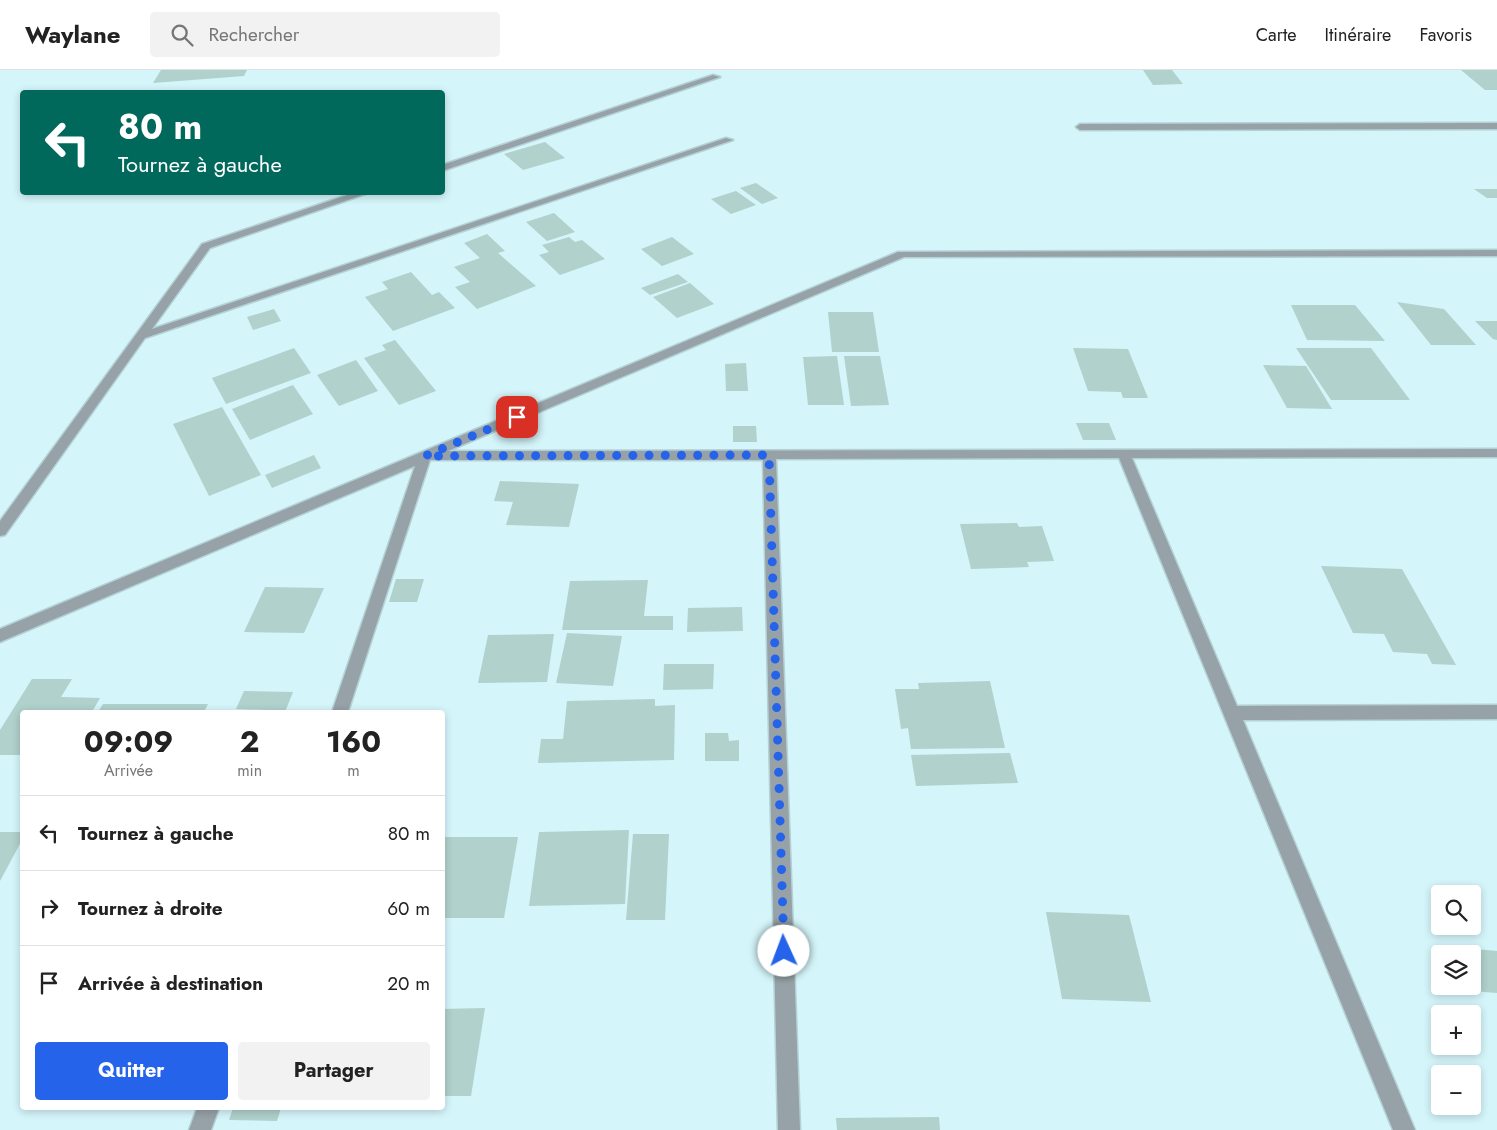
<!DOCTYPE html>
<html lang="fr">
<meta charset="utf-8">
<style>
body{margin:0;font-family:Jost,sans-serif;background:#f2f2f2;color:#222;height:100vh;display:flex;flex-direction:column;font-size:19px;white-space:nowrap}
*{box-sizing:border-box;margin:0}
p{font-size:16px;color:#767676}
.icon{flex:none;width:28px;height:28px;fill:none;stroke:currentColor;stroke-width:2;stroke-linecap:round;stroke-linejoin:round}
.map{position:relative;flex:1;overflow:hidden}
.side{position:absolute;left:20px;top:640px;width:425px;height:400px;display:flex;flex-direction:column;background:#fff;border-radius:5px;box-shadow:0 2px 8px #0003}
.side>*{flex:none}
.guide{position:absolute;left:20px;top:20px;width:425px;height:105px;border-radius:5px;box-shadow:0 2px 8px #0003;background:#00695c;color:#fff;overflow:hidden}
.controls{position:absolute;left:1431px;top:815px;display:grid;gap:10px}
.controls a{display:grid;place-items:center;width:50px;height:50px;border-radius:5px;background:#fff;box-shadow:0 2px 8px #0003;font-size:25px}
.pin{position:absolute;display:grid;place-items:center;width:42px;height:42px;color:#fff;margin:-21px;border-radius:10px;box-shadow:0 2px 8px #0006}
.me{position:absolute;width:55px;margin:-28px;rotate:358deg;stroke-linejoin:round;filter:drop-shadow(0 0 4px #0008)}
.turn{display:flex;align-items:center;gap:18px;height:105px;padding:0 15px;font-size:22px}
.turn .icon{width:65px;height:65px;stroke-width:2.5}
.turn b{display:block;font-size:35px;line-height:42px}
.eta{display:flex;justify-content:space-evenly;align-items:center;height:85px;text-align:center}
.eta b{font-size:30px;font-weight:700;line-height:35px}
.cta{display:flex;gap:10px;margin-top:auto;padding:10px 15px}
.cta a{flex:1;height:58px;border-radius:5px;background:#2563eb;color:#fff;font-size:20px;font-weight:700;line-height:58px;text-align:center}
.cta a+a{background:#f2f2f2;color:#222}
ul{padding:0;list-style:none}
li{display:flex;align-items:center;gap:15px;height:75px;padding:0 15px;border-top:1px solid #e0e0e0}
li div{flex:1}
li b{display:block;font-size:19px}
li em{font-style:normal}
header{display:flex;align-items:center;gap:30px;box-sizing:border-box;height:70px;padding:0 25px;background:#fff;border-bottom:1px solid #e0e0e0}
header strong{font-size:24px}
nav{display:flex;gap:28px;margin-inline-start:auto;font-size:18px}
.search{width:350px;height:45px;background:#f2f2f2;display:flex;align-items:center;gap:12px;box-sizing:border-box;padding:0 18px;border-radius:5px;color:#767676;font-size:19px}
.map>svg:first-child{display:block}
.building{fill:#b0d1cc}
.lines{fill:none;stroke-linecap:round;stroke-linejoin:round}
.minor-casing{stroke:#b4d2d6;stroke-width:3}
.minor{fill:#96a2a7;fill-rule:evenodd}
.route{stroke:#2563eb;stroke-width:9;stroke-dasharray:0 16.2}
</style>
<header>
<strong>Waylane</strong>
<div class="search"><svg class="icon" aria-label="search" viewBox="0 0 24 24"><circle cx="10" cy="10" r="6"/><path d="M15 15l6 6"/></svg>Rechercher</div>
<nav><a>Carte</a><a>Itinéraire</a><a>Favoris</a></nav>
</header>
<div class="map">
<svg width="1497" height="1060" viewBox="0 0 1497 1060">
<rect width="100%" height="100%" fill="#d4f5fa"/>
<g class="building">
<polygon points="161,0 247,0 244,6 153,13"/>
<polygon points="1143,0 1172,0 1183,14 1153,15"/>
<polygon points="1461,0 1497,0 1497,20 1485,20"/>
<polygon points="545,72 565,88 523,100 504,84"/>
<polygon points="756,113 778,128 762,134 740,118"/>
<polygon points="1474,119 1497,119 1497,128 1487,128"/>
<polygon points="736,121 756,135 731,144 711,129"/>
<polygon points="554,143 575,162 547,171 526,152"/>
<polygon points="487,164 505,181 498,183 536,216 477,239 455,217 470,212 454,197 480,188 464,173"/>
<polygon points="569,167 575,172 582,170 605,189 560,205 539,185 549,182 542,175"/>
<polygon points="672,167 694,184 662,196 641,179"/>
<polygon points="411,202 432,225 439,222 455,238 393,261 365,227 388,219 382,212"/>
<polygon points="678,204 688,212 650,225 641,218"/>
<polygon points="690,213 714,234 677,248 653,227"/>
<polygon points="1397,232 1444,239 1476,275 1431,275"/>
<polygon points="1291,235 1355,235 1385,271 1307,270"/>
<polygon points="274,239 281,251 253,260 247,247"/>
<polygon points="828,242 873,242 879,282 832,282"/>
<polygon points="1475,251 1497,251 1497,270 1493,269"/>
<polygon points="395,270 436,321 399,335 364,288 386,280 382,275"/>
<polygon points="294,278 311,303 226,334 212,308"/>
<polygon points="1073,278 1128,279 1148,328 1123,328 1121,322 1088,321"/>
<polygon points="1296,278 1371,278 1410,330 1331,330"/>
<polygon points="837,286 844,335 808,335 803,287"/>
<polygon points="844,286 880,286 889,335 851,336"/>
<polygon points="356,290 378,321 339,336 317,305"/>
<polygon points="746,293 748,321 726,321 725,294"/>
<polygon points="1263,295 1306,296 1332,339 1287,338"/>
<polygon points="293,315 313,344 250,370 232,339"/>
<polygon points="222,337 261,405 209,426 173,354"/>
<polygon points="1076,353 1109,353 1116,370 1083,370"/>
<polygon points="733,356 756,356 757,372 733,372"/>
<polygon points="314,385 321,398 272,418 265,405"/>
<polygon points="500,411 579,414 569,457 506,455 513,432 494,431"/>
<polygon points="1017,453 1019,457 1042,456 1054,491 1027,492 1029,497 971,499 960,454"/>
<polygon points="1321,496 1402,499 1456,595 1432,594 1427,584 1393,582 1384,564 1353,563"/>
<polygon points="396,509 424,509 417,532 389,532"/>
<polygon points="648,510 644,546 673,546 673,560 562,560 570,511"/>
<polygon points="265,517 324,518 304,563 244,562"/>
<polygon points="742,537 743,561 687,562 688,538"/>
<polygon points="567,563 622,566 613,616 556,613"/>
<polygon points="554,564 547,612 478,613 488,565"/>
<polygon points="664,594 714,594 713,619 663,620"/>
<polygon points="32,609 72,609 61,627 100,628 92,642 22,642 22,685 0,685 0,660"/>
<polygon points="990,611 1005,678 911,679 908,658 901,659 895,619 919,619 918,613"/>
<polygon points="244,621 293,622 285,642 266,642 267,640 236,639"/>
<polygon points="655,629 655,636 675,635 674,690 538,693 541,669 563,669 567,631"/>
<polygon points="103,634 208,634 204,642 98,642"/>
<polygon points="705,663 728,663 729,671 739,670 739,691 705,691"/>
<polygon points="1010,683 1018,713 916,716 911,685"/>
<polygon points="629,760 625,834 529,836 539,762"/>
<polygon points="0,762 22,762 22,770 0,811"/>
<polygon points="633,764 669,764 665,850 626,850"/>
<polygon points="442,767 518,767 504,848 442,848"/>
<polygon points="1046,842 1129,845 1151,932 1062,929"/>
<polygon points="1455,877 1497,881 1497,923 1472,921 1471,916 1472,916 1472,884 1457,884"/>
<polygon points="485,938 471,1026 442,1026 442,939"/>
<polygon points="233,1038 281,1038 277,1051 229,1050"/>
<polygon points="939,1047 940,1060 837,1060 836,1048"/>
</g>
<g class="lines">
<g class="minor-casing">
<g id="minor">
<polygon points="713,5 720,7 442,101 442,95"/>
<polygon points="1497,53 1497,59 1080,60 1076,57 1080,54"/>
<polygon points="726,68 733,70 145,268 5,465 0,466 0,451 202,174 356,122 371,122 210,178 152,259"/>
<polygon points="1497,180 1497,186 904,187 448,381 1497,379 1497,387 1132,388 1237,636 1497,635 1497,649 1243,650 1415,1060 1393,1060 1119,388 776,389 800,1060 778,1060 763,390 430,390 348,642 332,642 415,396 0,572 0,559 898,182"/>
<polygon points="197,1038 219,1038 211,1060 189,1060"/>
</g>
</g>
<use href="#minor" class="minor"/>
</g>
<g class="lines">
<polyline class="route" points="517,347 425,386 769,385 784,881"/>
</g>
</svg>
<div class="controls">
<a><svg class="icon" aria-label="search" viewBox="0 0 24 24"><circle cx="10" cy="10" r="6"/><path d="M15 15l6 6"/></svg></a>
<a><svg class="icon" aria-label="layers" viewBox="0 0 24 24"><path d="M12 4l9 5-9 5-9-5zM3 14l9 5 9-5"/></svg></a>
<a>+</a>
<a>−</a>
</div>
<div class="pin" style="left:517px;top:347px;background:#d93025"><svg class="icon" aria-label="arrive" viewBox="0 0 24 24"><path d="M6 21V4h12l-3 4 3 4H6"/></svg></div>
<svg class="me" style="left:784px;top:881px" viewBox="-20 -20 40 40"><circle r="19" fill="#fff"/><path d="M0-13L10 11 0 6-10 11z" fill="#2563eb"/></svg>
<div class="guide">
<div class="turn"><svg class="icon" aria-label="left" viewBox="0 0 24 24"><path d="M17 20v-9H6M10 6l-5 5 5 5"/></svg><div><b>80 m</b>Tournez à gauche</div></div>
</div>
<section class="side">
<div class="eta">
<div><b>09:09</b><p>Arrivée</p></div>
<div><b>2</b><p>min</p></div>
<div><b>160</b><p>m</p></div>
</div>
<ul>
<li><svg class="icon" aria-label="left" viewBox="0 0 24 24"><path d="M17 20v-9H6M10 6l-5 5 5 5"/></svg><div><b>Tournez à gauche</b></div><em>80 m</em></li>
<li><svg class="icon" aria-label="right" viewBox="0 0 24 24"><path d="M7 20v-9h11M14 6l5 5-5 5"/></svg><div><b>Tournez à droite</b></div><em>60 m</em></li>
<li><svg class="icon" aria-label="arrive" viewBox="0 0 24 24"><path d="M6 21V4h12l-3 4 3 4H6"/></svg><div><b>Arrivée à destination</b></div><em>20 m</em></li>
</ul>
<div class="cta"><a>Quitter</a><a>Partager</a></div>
</section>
</div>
